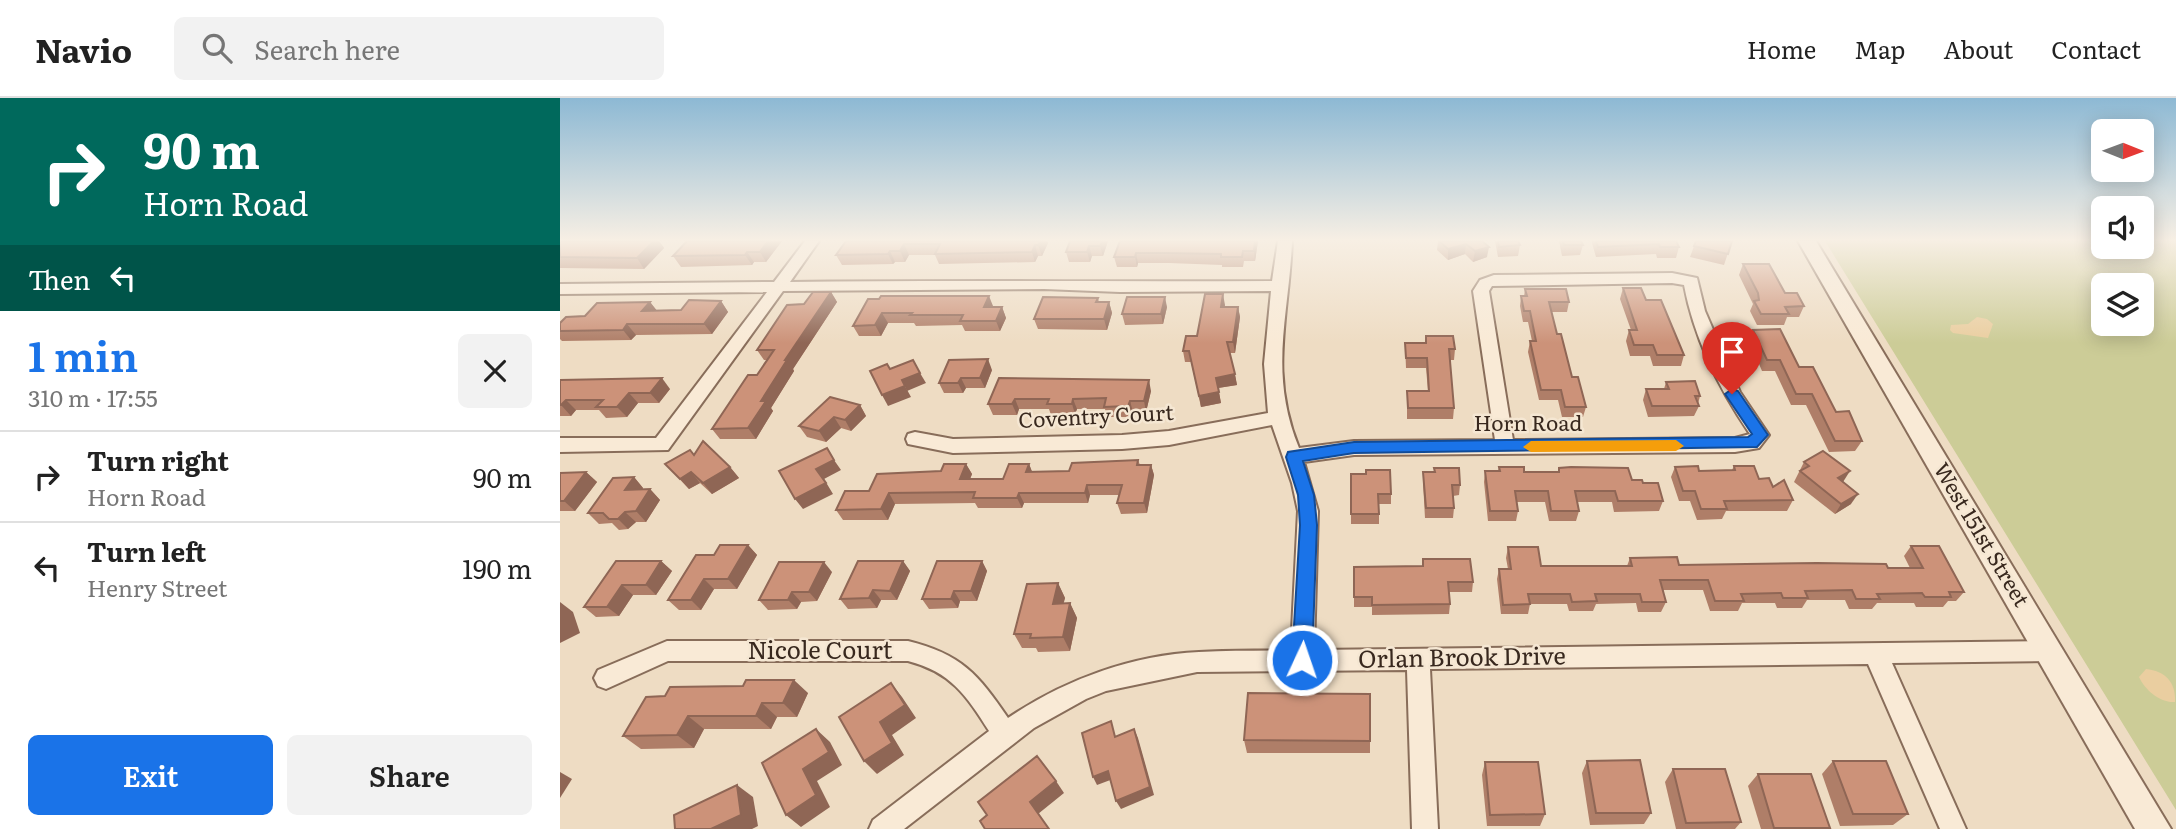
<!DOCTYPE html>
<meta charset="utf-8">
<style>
body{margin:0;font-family:Literata,serif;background:#f2f2f2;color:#222;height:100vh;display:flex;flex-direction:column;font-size:26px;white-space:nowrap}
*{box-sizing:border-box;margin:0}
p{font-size:23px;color:#767676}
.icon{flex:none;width:38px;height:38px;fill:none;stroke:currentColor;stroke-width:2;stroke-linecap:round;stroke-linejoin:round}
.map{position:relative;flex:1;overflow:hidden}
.drawer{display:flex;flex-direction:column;background:#fff;width:560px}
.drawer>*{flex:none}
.top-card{background:#00695c;color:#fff;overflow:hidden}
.needle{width:46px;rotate:91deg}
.controls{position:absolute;left:1531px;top:21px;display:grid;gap:14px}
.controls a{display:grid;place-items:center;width:63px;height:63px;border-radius:10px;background:#fff;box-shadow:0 4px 18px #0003;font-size:35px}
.pin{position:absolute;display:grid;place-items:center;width:60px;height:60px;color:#fff;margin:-72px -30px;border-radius:50% 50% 50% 0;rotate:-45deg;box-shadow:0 0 7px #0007}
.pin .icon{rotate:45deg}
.me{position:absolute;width:77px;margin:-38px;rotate:3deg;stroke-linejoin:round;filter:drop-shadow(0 0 5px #0008)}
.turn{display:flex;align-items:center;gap:24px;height:147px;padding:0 28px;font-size:32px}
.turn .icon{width:91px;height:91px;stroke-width:2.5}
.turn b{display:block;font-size:49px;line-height:60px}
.then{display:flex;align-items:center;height:66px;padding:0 28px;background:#0003;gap:14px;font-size:26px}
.round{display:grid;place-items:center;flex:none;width:74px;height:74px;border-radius:10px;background:#f2f2f2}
.head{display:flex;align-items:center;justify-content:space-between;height:119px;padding:0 28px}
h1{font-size:42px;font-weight:600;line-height:52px;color:#1a73e8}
.action{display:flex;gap:14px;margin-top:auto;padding:14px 28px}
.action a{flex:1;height:80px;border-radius:10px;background:#1a73e8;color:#fff;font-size:28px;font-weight:600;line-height:80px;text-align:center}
.action a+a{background:#f2f2f2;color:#222}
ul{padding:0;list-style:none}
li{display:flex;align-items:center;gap:21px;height:91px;padding:0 28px;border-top:2px solid #e0e0e0}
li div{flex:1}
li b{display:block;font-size:26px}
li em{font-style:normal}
header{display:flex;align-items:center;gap:42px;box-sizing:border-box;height:98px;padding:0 35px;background:#fff;border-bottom:2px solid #e0e0e0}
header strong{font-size:33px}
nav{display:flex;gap:38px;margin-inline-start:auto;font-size:24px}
.search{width:490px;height:63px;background:#f2f2f2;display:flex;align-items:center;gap:18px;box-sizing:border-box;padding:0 24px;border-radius:10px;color:#767676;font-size:26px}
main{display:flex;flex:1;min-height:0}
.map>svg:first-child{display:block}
.green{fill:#cccc97;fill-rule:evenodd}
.sand{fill:#eacea0}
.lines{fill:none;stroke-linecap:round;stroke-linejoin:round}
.minor-casing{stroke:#886d5a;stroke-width:4}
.tertiary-casing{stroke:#886d5a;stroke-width:4}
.minor{fill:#f9ead6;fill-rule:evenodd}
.tertiary{fill:#f9ead6;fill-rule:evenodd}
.wall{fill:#af7e68}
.shaded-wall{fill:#8f6655}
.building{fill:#cc9279;stroke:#8f6655;stroke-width:2}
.route{fill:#1a73e8;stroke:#114b97;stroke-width:2}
.slow{fill:#f59e0b}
.labels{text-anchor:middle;stroke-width:5;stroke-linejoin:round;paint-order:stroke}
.street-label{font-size:21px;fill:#38281e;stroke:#f5e7d3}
.near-street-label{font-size:24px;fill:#38281e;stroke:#f5e7d3}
</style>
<header>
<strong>Navio</strong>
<div class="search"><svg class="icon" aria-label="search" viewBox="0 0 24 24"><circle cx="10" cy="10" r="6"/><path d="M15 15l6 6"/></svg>Search here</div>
<nav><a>Home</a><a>Map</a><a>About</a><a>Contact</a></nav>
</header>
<main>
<section class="drawer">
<div class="top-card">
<div class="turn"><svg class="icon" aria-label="right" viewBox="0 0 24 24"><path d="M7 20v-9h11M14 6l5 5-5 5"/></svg><div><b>90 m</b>Horn Road</div></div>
<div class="then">Then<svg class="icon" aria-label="left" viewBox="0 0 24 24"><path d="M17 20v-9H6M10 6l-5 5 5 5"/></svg></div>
</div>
<div class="head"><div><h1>1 min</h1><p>310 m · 17:55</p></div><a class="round"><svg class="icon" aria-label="close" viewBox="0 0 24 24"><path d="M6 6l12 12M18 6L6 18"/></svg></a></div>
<ul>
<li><svg class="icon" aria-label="right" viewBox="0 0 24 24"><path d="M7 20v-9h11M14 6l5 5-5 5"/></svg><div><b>Turn right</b><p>Horn Road</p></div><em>90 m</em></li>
<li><svg class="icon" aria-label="left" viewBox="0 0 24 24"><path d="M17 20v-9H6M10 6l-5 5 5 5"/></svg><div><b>Turn left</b><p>Henry Street</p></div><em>190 m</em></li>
</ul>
<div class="action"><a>Exit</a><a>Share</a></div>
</section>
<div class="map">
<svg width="1616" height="731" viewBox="0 0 1616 731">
<rect width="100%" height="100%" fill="#eedcc3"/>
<path class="green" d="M1265,143H1543L1544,149H1582V143H1616V712ZM1544,187H1582V226H1544Z"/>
<g class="sand">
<polygon points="1417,219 1427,221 1433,226 1428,240 1393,235 1390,232 1391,227 1408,226"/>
<path d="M1586,571C1605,573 1616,584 1615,604C1600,605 1585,592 1579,579Z"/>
</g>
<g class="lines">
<g class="minor-casing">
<path id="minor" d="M245,143H259L230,184C391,182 551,184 712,183L718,143H732C729,219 708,274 739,350L794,343L935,342L913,193L920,182L934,177L1112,175L1137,180L1145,213L1180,294L1209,337L1199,350L1175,354L794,357L744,364L758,413L754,552L1489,543L1497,546L1500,553L1497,560L1489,563L1332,565L1406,731H1380L1308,566L870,571L878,731H852L847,572L637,574L546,593L526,601L474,630L344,731H309L313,722L429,633C406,597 391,574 348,563H108L46,591L38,588L34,580L38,572L107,543H348C401,556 418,576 448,620C504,582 572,557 639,554C670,552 700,553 731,552L738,413L732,385L712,327L609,347L562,351L393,355L348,346L346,341L348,336L355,334L393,341L562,337L609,333L708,315L704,266L711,193L560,194L484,191L223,193L108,352L0,354V340H96L207,194L0,196V186L214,184ZM1112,185L1124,187C1134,240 1159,291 1190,336L1175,340L953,342L929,193L932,188Z"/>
</g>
<g class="tertiary-casing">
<polygon id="tertiary" points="1238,143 1256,143 1611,731 1575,731"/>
</g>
<use href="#minor" class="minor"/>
<use href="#tertiary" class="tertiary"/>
</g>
<g class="wall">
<polygon points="0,143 99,143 104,150 84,171 0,170"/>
<polygon points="222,143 206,164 194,164 192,167 121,169 113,158"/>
<polygon points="286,143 487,143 488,145 482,158 478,158 475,164 379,166 375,157 349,157 345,164 335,164 333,166 282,167 276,157"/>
<polygon points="548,143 543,158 532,158 530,164 509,164 506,154"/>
<polygon points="560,143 698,143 695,163 684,163 683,169 662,169 662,167 609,165 578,165 577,169 557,169 554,159"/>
<polygon points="878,143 922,143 927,159 913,164 905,156 888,162 877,152"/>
<polygon points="935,143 958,143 960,147 958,158 938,159"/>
<polygon points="999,143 1021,143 1023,147 1020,157 1002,158"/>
<polygon points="1032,143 1116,143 1119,149 1116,160 1097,160 1096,156 1036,159 1032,145"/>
<polygon points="1136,143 1172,143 1164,167 1130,159"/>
<polygon points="1183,166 1244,208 1239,219 1227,219 1224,227 1197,227 1190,213 1193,206 1179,177"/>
<polygon points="1063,190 1086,202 1124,257 1121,268 1093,268 1090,258 1070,258 1066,243 1069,232 1071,232 1060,201"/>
<polygon points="965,191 1009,204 1007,214 992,214 997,236 1012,279 1026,309 1023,319 1002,319 998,302 979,302 968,254 970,243 972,243 968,224 963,224 960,208 961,198 964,198"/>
<polygon points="271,194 277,204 233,271 234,273 211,310 213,313 196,341 160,341 152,331 197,277 207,262 204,262 197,252 244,206"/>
<polygon points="538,200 539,204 549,204 552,215 547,232 478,231 474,221"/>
<polygon points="308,201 442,209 446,220 440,233 405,233 402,227 356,228 354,225 328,225 321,238 299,238 293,228"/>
<polygon points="161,203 168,214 152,236 76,237 71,242 2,243 0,241 0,225 25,218 90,204 96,212 121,212"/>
<polygon points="665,207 665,209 678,209 680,219 675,255 670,255 677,287 658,290 661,305 641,309 631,264 625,264 623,253"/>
<polygon points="607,209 603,226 565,227 562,216"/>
<polygon points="1193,232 1239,269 1302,343 1295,353 1269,354 1246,307 1231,307 1215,273 1202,273 1189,242"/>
<polygon points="866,238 895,251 894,262 890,262 894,310 893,321 847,321 847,293 868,293 866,270 846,270 845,245 866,245"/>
<polygon points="432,272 425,290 406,290 403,295 384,295 379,285"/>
<polygon points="439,280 591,293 586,314 573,314 571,319 547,319 545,311 517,311 515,316 491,317 489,311 459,311 457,317 433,317 428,306"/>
<polygon points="0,282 110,291 99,305 78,305 67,319 46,320 39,312 16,312 11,318 0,318"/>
<polygon points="1106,284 1140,298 1138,306 1139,308 1134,318 1088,319 1083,302 1086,291 1104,291"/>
<polygon points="300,307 306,318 291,333 281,330 266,344 247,339 239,328"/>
<polygon points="578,362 580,367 591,367 594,377 587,415 561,416 557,405 559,397 530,397 528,405 464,405 462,410 418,410 415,405 335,406 328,422 283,422 276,412 309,393 406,366 412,376 410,381 443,381 469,366 472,374 509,373"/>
<polygon points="1244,364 1283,384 1291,406 1275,416 1234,384"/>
<polygon points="105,366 170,369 179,380 152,396 140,385 129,391"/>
<polygon points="1174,368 1199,381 1233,402 1227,413 1166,413 1162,421 1137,422 1130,403 1119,403 1111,379 1115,369 1139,373 1172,372"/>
<polygon points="939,369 964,374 998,374 999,370 1072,382 1083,385 1103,403 1099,413 1054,414 1052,404 1017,404 1019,413 1016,423 989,423 985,404 957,404 958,413 956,423 928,423 924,384 925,373 938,373"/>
<polygon points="26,374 37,384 15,413 0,413 0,375"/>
<polygon points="863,374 874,374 900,387 899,397 893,398 894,410 893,420 865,420 863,384"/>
<polygon points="791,376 831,396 831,406 819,406 819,426 791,426"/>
<polygon points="74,379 83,390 82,392 90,391 100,402 86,424 76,424 68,431 59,432 52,425 39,426 28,415"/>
<polygon points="188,447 197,457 177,491 154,491 141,512 119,512 108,502 154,457"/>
<polygon points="1351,448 1404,494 1396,503 1388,503 1383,509 1356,509 1354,505 1317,505 1312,511 1289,511 1285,502 1247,502 1242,510 1217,510 1215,505 1182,505 1178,513 1150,513 1143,492 1103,492 1106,504 1101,514 1078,514 1076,505 1036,506 1033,513 1009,513 1007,506 970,506 968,516 941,516 937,481 939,471 948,471 946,460 948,449 981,468 1067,468 1070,460 1119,467 1350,470 1344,458"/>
<polygon points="863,461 913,484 912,494 889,494 890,506 889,516 812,517 812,509 794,509 794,469 862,468"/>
<polygon points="101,463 112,473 96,497 73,497 59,518 36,519 24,509"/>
<polygon points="343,463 350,473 337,502 321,502 317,510 288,511 280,501"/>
<polygon points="422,463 427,473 417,503 400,503 398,510 369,511 362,501"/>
<polygon points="272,474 257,503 241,504 237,511 208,512 199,502"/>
<polygon points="498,485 505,500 503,505 510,505 517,520 510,553 478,554 476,550 462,550 454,536"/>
<polygon points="183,588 248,595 237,619 217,619 211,631 144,631 134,650 81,651 63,638 105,598"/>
<polygon points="810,596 810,655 687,655 684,642"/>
<polygon points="1027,663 1091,715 1084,726 1030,727 1022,675"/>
<polygon points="1273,663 1348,716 1333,727 1280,728 1262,676"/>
<polygon points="925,664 985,716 980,728 927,728 922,677"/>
<polygon points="1113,671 1181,724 1175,731 1116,731 1105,684"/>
<polygon points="1198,676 1270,730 1268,731 1201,731 1188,688"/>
</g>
<g class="shaded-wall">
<polygon points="94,143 99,143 104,150 84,171 77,160"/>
<polygon points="208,143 222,143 206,164 200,154"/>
<polygon points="481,143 487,143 488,145 482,158 478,147"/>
<polygon points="542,143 548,143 543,158 540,148"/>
<polygon points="695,143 698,143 695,163 694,153"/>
<polygon points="344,146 349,157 345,164 340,153"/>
<polygon points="906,146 905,156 888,162 888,151"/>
<polygon points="475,147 478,158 475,164 472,154"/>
<polygon points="529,148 532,158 530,164 527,154"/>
<polygon points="929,149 927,159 913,164 915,153"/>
<polygon points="330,153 335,164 333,166 328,156"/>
<polygon points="187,154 194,164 192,167 185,157"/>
<polygon points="576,155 578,165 577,169 575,159"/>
<polygon points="271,194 277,204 233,271 234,273 211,310 213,313 196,341 188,330 201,303 225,262"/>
<polygon points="663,196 665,207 663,219 661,209"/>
<polygon points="429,198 433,208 428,220 424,209"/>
<polygon points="605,199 607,209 603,226 601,216"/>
<polygon points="161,203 168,214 152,236 144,226"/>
<polygon points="90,204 98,214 82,213"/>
<polygon points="549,204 552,215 547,232 544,221"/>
<polygon points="442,209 446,220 440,233 436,223"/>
<polygon points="678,209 680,219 675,255 673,244"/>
<polygon points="322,215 328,225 321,238 315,227"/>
<polygon points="67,226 76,237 71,242 63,232"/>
<polygon points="428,261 432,272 425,290 420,280"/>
<polygon points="360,275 366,285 347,293 342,282"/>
<polygon points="675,276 677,287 658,290 656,280"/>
<polygon points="102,280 110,291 99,305 90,295"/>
<polygon points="401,280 406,290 403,295 398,285"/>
<polygon points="589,282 591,293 586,314 584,303"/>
<polygon points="345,288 351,299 328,308 322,297"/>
<polygon points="659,294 661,305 641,309 639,298"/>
<polygon points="69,295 78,305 67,319 57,309"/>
<polygon points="455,301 459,311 457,317 452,306"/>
<polygon points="513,301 517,311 515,316 512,306"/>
<polygon points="6,302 16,312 11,318 1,307"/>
<polygon points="570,303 573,314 571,319 568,308"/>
<polygon points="300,307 306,318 291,333 285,322"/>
<polygon points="274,319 281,330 266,344 259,333"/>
<polygon points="274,362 281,372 264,381 273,396 243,411 235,401 256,371"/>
<polygon points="406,366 412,376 406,391 400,381"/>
<polygon points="469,366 473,376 466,374"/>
<polygon points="591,367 594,377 587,415 584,405"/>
<polygon points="170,369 179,380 152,396 143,385"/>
<polygon points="1290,373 1283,384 1278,380"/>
<polygon points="26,374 37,384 15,413 4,403"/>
<polygon points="131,374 140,385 129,391 120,381"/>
<polygon points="74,379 83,390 75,403 65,392"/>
<polygon points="527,387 530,397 528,405 525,395"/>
<polygon points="90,391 100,402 86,424 76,413"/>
<polygon points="329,395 335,406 328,422 321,411"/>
<polygon points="459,395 464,405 462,410 457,400"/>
<polygon points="1298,396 1291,406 1275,416 1281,406"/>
<polygon points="65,414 76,424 68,431 58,421"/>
<polygon points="188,447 197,457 177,491 168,481"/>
<polygon points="101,463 112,473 96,497 86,487"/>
<polygon points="343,463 350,473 337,502 330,493"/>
<polygon points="422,463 427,473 417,503 411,493"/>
<polygon points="264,464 272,474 257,503 249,494"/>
<polygon points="144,481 154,491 141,512 131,502"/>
<polygon points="498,485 505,500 500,520 493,506"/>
<polygon points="62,487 73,497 59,518 47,509"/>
<polygon points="313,492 321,502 317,510 309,500"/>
<polygon points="394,493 400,503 398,510 391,501"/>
<polygon points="232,494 241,504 237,511 228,502"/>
<polygon points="0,504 13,514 20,535 0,545"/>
<polygon points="510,505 517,520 510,553 503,539"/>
<polygon points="234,582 248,595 237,619 223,605"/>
<polygon points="331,585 342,599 356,620 332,637 344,657 317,676 304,663 320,624"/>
<polygon points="202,605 217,619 211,631 196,618"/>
<polygon points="128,618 144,631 134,650 117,637"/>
<polygon points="256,631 270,644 282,667 257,683 270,709 241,729 226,717"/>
<polygon points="574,631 578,640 594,697 561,711 556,703"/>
<polygon points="548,673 553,681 537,687 533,679"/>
<polygon points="0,674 12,681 0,700"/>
<polygon points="496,683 504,695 478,716 470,704"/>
<polygon points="177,687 193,699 198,728 192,731 151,731"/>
</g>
<g class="building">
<polygon points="0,143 94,143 77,160 0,159"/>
<polygon points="127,143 208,143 200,154 187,154 185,157 113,158"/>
<polygon points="286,143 481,143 478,147 475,147 472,154 375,156 380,146 344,146 340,153 330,153 328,156 276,157"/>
<polygon points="510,143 542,143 540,148 529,148 527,154 506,154"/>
<polygon points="560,143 695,143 694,153 683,153 682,159 661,159 661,156 606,155 576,155 575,159 554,159"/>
<polygon points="879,143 922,143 929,149 915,153 906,146 888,151"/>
<polygon points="938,143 958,143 960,147 939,149"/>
<polygon points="1003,143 1021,143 1023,147 1004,147"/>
<polygon points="1036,143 1116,143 1119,149 1100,149 1099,146 1038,149"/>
<polygon points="1136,143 1172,143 1168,156 1134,148"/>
<polygon points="1183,166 1209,166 1225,195 1237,195 1244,208 1225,209 1229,216 1201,216 1194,203 1199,202 1198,195"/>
<polygon points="1063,190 1081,190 1086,202 1101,202 1124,257 1097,257 1093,247 1074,247 1069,232 1077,232"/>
<polygon points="965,191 1006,191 1009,204 989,204 997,236 1001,236 1012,279 1018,279 1026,309 1005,309 1001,292 981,292 970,243 976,243 970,213 964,213 961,198 967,198"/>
<polygon points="253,194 271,194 225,262 227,262 201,303 206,303 188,330 152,331 188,277 197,277 214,252 197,252 227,207 244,206"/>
<polygon points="645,196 663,196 661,209 678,209 673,244 667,244 675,276 656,280 659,294 639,298 629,253 623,253 626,238 637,238"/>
<polygon points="321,198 429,198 424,209 442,209 436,223 400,223 403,217 350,217 352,215 322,215 315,227 293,228 308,201 319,201"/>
<polygon points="483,199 538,200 536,204 549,204 544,221 474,221"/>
<polygon points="567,199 605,199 601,216 562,216"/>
<polygon points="129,202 161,203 144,226 67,226 63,232 0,233 0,225 6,219 25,218 37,205 90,204 82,213 121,212"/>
<polygon points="1220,231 1239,269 1253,269 1276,314 1289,313 1302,343 1275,343 1252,296 1236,296 1220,262 1207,262 1193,232"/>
<polygon points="866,238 893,238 895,251 889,251 894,310 848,310 847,293 869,293 867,260 846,260 845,245 866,245"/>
<polygon points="428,261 420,280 401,280 398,285 379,285 389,262"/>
<polygon points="353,262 360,275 342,282 345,288 322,297 310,273 327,266 330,271"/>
<polygon points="102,280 90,295 69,295 57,309 36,309 43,302 6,302 1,307 0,307 0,282"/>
<polygon points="439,280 589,282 584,303 570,303 568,308 544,309 546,300 513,301 512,306 487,306 489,301 455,301 452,306 428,306"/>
<polygon points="1135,283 1140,298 1135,298 1139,308 1092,308 1086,291 1109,291 1106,284"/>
<polygon points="270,299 300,307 285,322 274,319 259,333 239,328"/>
<polygon points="143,343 170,369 143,385 131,374 120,381 105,366 130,352 134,357"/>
<polygon points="267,350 274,362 256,371 266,385 235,401 219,373"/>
<polygon points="1263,353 1290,373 1278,380 1298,396 1281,406 1240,373 1249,368 1244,364"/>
<polygon points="578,362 577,367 591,367 584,405 557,405 562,387 527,387 525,395 459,395 457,400 413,400 415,394 329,395 321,411 276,412 285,393 309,393 317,376 381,373 384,366 406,366 400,381 443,381 449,366 469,366 466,374 509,373 512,365"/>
<polygon points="1138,368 1139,373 1175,372 1174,368 1194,368 1199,381 1209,380 1213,389 1224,382 1233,402 1164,403 1167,411 1141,411 1135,393 1123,393 1115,369"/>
<polygon points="939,369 964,369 964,374 999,374 999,370 1011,369 1068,370 1072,382 1082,382 1083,385 1098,385 1103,403 1058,403 1055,393 1015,393 1019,413 991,413 988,393 955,393 958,413 930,413 925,373 940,373"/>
<polygon points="874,370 899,370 900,387 892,387 894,410 866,410 863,374 875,374"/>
<polygon points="806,372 830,372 831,396 818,396 819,416 791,416 791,376 806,376"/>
<polygon points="26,374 4,403 0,403 0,375"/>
<polygon points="74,379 65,392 90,391 76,413 65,414 58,421 49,421 43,415 28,415 53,380"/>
<polygon points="160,447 188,447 168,481 144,481 131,502 108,502 136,457 154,457"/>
<polygon points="1351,448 1379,448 1404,494 1389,494 1391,499 1365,499 1362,495 1317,496 1320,501 1296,501 1292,492 1245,493 1248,500 1223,500 1221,495 1181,496 1184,503 1155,503 1148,482 1100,482 1106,504 1082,504 1080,496 1035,496 1037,503 1012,504 1010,496 968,496 970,506 943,507 939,471 951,471 948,449 978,449 981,468 1072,468 1070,460 1117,459 1119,467 1257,465 1326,466 1328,470 1363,470"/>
<polygon points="863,461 910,461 913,484 888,484 890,506 812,507 812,499 794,499 794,469 863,468"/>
<polygon points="56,463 101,463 86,487 62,487 47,509 24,509"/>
<polygon points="298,463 343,463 330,493 313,492 309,500 280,501"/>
<polygon points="377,463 422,463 411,493 394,493 391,501 362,501"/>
<polygon points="219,464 264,464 249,494 232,494 228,502 199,502"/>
<polygon points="498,485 493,506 510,505 503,539 470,540 471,536 454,536 467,486"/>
<polygon points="186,582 234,582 223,605 202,605 196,618 128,618 117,637 63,638 86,599 105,598 110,589 183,588"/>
<polygon points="331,585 345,607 320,624 332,645 304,663 279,619"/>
<polygon points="688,595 810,596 810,643 684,642"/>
<polygon points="551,623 555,639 574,631 590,689 556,703 548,673 533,679 522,635"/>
<polygon points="256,631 269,654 243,671 256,697 226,717 202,665"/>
<polygon points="477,658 496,683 470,704 489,731 425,731 420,723 427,717 418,704"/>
<polygon points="1080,662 1091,715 1036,715 1027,663"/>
<polygon points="1273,663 1326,663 1348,716 1293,716"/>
<polygon points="925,664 978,664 985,716 930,717"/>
<polygon points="1113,671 1165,671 1181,724 1126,725"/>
<polygon points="1198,676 1251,676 1270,730 1214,730"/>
<polygon points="177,687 181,717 151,731 115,731 114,717"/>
</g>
<linearGradient id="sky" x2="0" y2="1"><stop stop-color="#8db9d4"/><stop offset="0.58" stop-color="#f7efe4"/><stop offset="1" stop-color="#f7efe4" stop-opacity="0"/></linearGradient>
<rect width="1616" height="245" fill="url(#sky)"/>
<polygon class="route" points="1172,291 1178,293 1208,337 1197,349 794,355 743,363 754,397 757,427 752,562 749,568 742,571 735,568 732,562 740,427 738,397 726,359 728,354 794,344 1188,339 1192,336 1165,296"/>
<polygon class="slow" points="1116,342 1124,348 1116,353 971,354 963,349 971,343"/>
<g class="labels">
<g class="street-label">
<text transform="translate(536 319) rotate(-3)" y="7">Coventry Court</text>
<text x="968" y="333">Horn Road</text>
<text transform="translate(1421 437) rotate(59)" y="7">West 151st Street</text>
</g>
<g class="near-street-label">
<text x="260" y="561">Nicole Court</text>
<text transform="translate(902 560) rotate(-1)" y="8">Orlan Brook Drive</text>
</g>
</g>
</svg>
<div class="controls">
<a><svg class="needle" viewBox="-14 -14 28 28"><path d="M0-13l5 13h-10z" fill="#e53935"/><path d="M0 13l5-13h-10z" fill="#767676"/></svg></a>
<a><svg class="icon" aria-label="sound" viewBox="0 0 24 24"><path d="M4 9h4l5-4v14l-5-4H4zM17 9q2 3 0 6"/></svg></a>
<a><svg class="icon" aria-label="layers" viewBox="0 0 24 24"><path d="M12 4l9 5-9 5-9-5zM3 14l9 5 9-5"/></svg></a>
</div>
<div class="pin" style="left:1172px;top:296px;background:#d93025"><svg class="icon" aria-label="arrive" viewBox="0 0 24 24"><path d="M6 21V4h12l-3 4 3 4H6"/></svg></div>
<svg class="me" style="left:742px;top:562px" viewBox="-20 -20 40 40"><circle r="17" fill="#1a73e8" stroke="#fff" stroke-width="3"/><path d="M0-11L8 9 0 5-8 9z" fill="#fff"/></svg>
</div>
</main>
